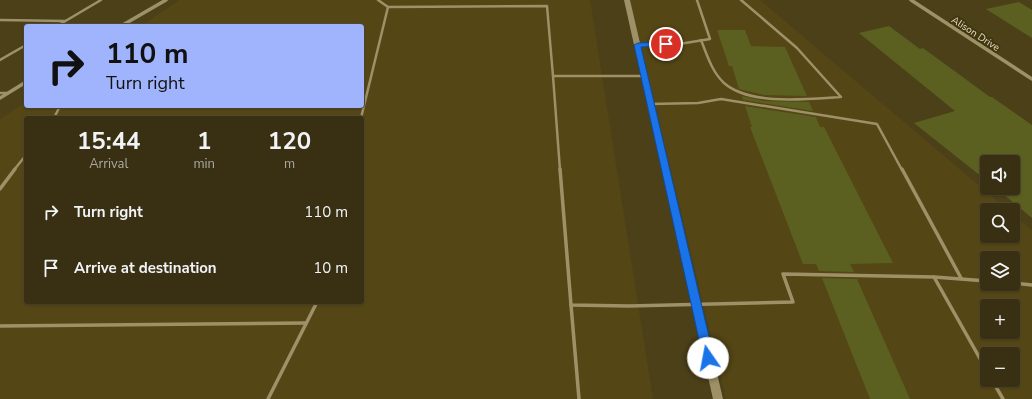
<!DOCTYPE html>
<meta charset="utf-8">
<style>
body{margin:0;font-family:"Nunito Sans",sans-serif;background:#40381c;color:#f1f3f6;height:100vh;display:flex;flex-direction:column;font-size:15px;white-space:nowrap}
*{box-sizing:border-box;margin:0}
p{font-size:13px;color:#aba9a0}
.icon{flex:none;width:22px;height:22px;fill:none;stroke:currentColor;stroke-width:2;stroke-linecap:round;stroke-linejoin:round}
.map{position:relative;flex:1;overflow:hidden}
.sheet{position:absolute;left:24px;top:116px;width:340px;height:188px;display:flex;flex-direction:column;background:#393013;border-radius:4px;box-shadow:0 1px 3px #0004,0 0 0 1px #534b33}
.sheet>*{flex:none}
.top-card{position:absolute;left:24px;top:24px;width:340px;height:84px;border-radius:4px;box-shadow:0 1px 3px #0004,0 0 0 1px #534b33;background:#a0b3fd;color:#111;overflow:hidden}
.controls{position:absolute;left:980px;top:155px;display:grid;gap:8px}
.controls a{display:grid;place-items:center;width:40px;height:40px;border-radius:4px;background:#393013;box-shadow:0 1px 3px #0004,0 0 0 1px #534b33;font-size:20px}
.pin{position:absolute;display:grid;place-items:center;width:34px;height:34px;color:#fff;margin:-17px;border:2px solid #fff;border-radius:50%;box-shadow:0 1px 4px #0007}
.me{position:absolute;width:44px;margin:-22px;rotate:348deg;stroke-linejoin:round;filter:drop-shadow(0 0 3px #0008)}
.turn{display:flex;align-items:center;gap:14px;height:84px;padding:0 16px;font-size:18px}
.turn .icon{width:52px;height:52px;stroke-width:2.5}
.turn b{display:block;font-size:28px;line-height:34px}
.eta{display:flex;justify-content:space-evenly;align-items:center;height:68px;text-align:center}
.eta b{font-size:24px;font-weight:700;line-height:28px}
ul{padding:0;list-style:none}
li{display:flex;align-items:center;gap:12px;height:56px;padding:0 16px}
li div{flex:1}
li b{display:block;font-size:15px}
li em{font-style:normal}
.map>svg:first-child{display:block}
.built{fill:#544615;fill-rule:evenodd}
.building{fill:#5b5f20}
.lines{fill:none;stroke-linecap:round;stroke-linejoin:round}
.lane-far1{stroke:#9e9168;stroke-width:2.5}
.lane{stroke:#9e9168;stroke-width:3.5}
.street{stroke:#9e9168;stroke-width:3.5}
.secondary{fill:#9e9168;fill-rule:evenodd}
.route{fill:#1a73e8;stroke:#114b97}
.labels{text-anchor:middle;stroke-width:4;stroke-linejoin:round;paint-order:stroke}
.far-street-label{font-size:10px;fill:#e3dcc7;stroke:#41360d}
</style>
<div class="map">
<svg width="1032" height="399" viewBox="0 0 1032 399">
<rect width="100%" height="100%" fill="#4c4019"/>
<g class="built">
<path d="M180,0H590L653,399H0V119L26,102V106H362V26H141ZM26,118H362V302H26Z"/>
<path d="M630,0H760L1008,210H987V236H1013V214L1032,230V399H726ZM987,258H1013V284H987ZM987,306H1013V332H987ZM987,354H1013V380H987Z"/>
</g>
<g class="building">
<polygon points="1019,2 1032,10 1032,38 986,9"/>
<polygon points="889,26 920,49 923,48 990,97 992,97 1032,125 1032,218 996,188 1013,188 1013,162 987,162 987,181 914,123 955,111 859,33"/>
<polygon points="717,30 745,30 751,46 785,47 807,96 764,95 739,89 732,66 729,66"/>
<polygon points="742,96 764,101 809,102 813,111 743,100"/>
<polygon points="745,106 816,117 820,127 824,127 893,263 850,264 854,272 819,271 816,264 803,264 750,127 752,127"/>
<polygon points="822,278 857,279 910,399 870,399"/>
</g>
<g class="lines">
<g class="lane-far1">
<polyline points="378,0 388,7 547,6 553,76"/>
<polyline points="0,20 65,21"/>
<polyline points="57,26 101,0"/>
<path d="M701,40C707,55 712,72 724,83C750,106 808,99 841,97L797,48L741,0"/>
<polyline points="638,45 679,44 710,39 697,0"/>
<polyline points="0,60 26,45"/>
<polyline points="0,93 7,93"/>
<polyline points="651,104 698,103 721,99 877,124 902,170"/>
<polyline points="54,118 60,106"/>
<polyline points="361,118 388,7"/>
<polyline points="14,170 26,155"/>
<polyline points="560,170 553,76 644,76"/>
</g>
<g class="lane">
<polyline points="560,169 571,305 629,306 793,302 783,274 934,277 987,371"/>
<polyline points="902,169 961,278"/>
<polyline points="0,189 15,169"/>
<polyline points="934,277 987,281"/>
<polyline points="1013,283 1032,285"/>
<polyline points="571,305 579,399"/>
<polyline points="0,326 306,323"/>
<polyline points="992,380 1003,399"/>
<polyline points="268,399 317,302"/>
</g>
<g class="street">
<polyline points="911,0 1032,79"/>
<polyline points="121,26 166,0"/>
<polyline points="0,98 26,82"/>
</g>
<polygon class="secondary" points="624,0 630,0 723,399 713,399"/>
</g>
<polygon class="route" points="666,42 669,44 668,46 641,47 714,358 712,362 708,363 705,362 703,358 634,45 638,43"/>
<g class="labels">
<g class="far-street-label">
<text transform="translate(976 33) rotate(33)" y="4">Alison Drive</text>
</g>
</g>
</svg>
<div class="controls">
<a><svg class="icon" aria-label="sound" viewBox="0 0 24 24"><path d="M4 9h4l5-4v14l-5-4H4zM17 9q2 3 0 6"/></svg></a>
<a><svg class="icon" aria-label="search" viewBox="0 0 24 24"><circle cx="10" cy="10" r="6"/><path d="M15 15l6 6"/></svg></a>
<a><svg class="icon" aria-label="layers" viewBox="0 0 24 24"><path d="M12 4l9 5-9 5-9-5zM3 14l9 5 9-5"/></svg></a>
<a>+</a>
<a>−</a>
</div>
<div class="pin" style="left:666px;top:44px;background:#d93025"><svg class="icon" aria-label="arrive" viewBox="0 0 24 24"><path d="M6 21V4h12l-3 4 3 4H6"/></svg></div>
<svg class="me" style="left:708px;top:358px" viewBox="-20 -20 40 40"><circle r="19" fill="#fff"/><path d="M0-13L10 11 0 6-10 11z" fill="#1a73e8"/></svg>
<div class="top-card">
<div class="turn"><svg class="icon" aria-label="right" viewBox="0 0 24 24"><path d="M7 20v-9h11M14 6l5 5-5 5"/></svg><div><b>110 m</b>Turn right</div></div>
</div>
<section class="sheet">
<div class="eta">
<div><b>15:44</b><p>Arrival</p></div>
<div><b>1</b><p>min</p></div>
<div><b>120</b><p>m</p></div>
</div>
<ul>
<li><svg class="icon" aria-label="right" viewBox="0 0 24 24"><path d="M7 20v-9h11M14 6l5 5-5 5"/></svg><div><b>Turn right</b></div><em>110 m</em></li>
<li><svg class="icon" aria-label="arrive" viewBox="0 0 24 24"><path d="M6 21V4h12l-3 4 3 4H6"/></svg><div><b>Arrive at destination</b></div><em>10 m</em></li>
</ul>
</section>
</div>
